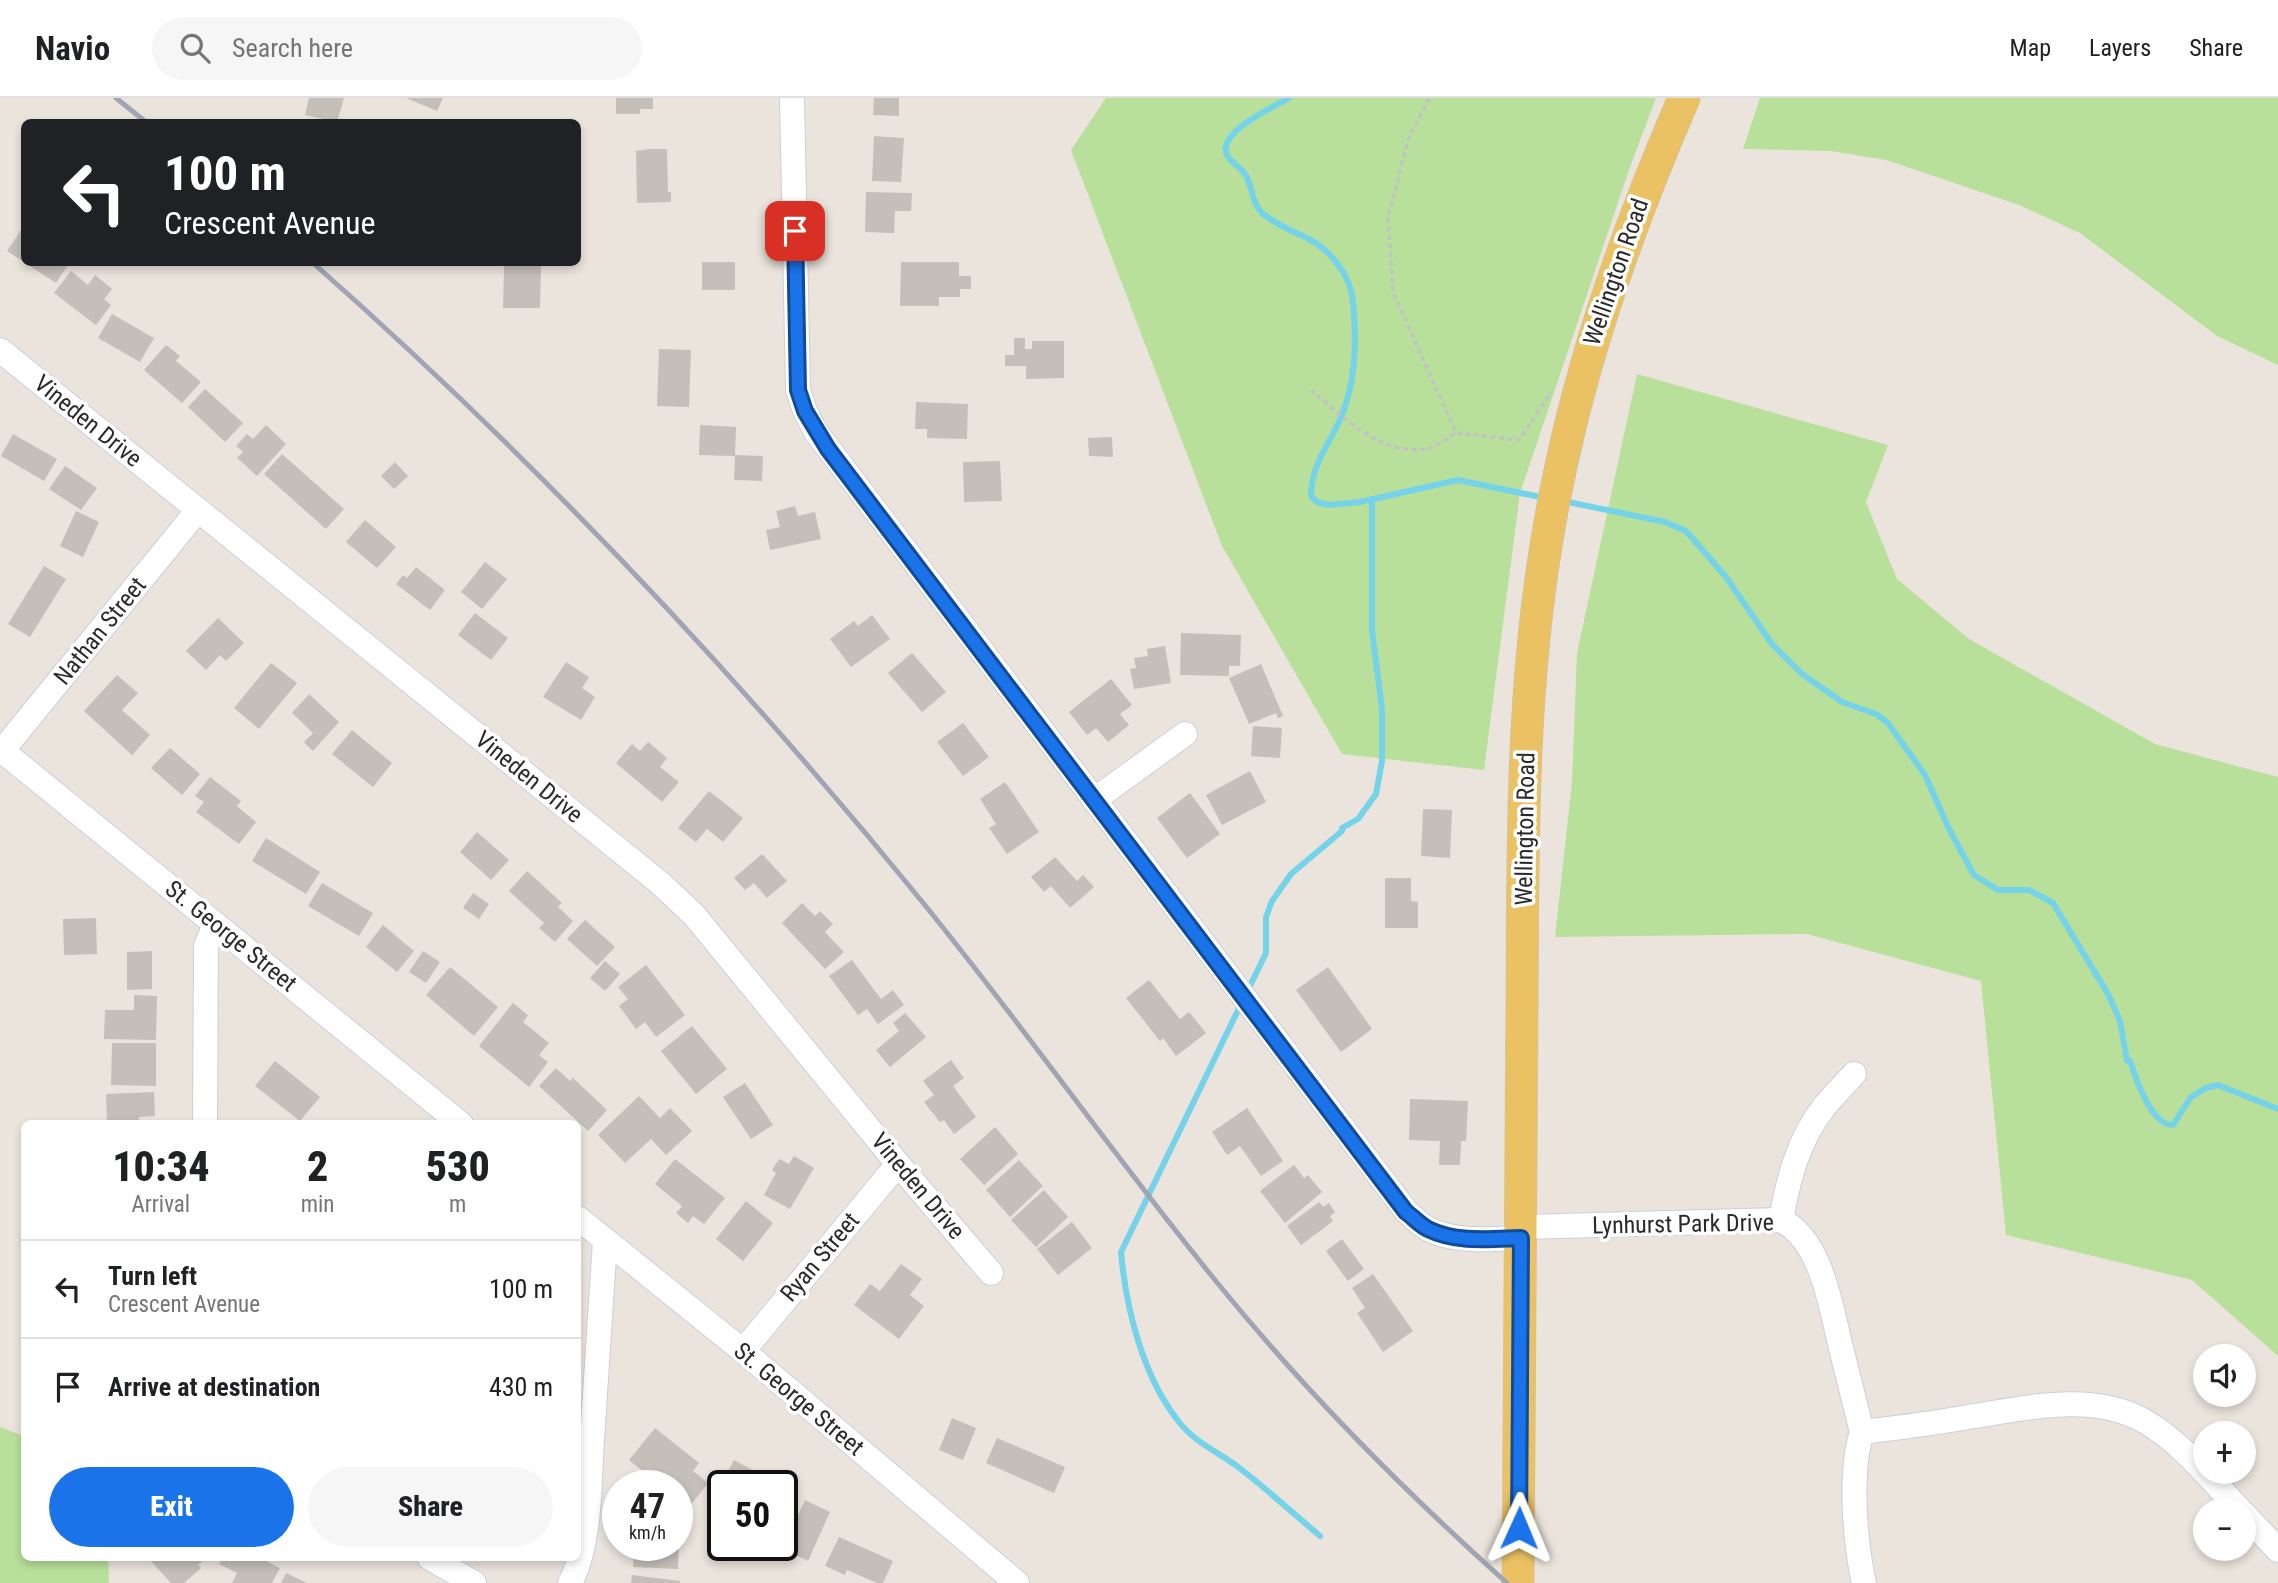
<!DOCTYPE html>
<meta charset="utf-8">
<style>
body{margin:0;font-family:"Roboto Condensed",sans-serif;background:#f6f6f6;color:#202124;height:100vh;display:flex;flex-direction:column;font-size:26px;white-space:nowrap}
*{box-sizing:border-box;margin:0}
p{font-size:23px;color:#757577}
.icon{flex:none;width:38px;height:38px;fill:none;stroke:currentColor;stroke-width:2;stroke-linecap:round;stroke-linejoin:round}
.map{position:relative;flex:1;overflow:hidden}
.panel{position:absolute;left:21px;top:1022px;width:560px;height:441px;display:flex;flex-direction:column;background:#fff;border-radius:10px;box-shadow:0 4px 10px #0003}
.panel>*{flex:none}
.guide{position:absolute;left:21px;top:21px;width:560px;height:147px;border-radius:10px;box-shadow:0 4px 10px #0003;background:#202124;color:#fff;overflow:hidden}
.controls{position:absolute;left:2193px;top:1246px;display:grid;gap:14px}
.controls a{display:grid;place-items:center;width:63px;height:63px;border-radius:50%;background:#fff;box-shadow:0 4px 10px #0003;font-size:35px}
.speed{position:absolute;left:602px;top:1372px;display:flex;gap:14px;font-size:35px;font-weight:700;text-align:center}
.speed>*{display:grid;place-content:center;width:91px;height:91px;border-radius:50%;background:#fff;box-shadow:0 4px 10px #0003;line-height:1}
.speed small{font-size:18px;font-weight:400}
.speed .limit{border:4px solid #111;border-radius:10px;background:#fff;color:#111}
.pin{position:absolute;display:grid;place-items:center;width:60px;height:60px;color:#fff;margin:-30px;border-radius:14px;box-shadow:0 4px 10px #0006}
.me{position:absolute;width:77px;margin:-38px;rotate:1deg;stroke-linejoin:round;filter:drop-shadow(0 0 5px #0008)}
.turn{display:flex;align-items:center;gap:24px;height:147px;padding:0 28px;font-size:32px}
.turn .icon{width:91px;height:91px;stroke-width:2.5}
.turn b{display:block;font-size:49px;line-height:60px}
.eta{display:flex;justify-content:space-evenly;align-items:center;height:119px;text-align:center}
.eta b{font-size:42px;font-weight:800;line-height:49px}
.action{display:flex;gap:14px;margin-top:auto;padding:14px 28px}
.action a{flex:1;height:80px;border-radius:42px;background:#1a73e8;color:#fff;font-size:28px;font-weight:800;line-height:80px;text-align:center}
.action a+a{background:#f6f6f6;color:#202124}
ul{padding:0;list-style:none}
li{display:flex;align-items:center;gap:21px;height:98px;padding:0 28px;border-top:2px solid #e0e0e0}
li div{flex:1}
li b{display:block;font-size:26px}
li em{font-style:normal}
header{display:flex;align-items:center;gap:42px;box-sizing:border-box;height:98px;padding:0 35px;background:#fff;border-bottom:2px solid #e0e0e0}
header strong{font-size:33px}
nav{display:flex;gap:38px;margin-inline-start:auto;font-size:24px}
.search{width:490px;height:63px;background:#f6f6f6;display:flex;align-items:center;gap:18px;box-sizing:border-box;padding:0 24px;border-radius:38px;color:#757577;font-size:26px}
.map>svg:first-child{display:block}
.green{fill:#b8e09b}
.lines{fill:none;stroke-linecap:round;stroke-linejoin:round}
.stream{stroke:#74d2e9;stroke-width:6}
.building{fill:#c4bfb8}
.minor-casing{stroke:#cbcfdb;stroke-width:26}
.major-casing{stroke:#c3c3c3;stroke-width:33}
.path{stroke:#c3c3c3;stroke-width:3.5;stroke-dasharray:5 3.5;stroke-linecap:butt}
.minor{stroke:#fff;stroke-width:24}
.major{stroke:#eac163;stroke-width:32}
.rail{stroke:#a0a4b3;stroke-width:5}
.route-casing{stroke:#114b97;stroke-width:18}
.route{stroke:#1a73e8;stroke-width:12}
.labels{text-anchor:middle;stroke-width:7;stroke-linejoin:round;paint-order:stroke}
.street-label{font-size:24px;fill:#2a2a2a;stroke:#fff}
</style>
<header>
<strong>Navio</strong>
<div class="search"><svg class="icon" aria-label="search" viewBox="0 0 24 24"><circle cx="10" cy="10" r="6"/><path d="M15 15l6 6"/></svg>Search here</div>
<nav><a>Map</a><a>Layers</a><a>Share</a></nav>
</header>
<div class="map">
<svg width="2278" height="1485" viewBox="0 0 2278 1485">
<rect width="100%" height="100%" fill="#ebe4dd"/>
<g class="green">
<polygon points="1106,0 1656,0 1630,69 1520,395 1484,672 1342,656 1222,448 1071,52"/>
<polygon points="1760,0 2278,0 2278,267 2217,238 2080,135 2019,107 1886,62 1831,53 1743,51"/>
<polygon points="1637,276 1888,347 1866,404 1897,481 1969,541 2155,646 2278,679 2278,1258 2192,1182 2006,1137 1981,883 1807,836 1555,839 1572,684 1577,555"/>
<polygon points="0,1329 24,1338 24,1460 108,1460 109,1485 0,1485"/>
</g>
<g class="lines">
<g class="stream">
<path d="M1289,0C1273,9 1216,35 1227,57C1231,65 1240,69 1245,76C1253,88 1251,104 1262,115C1276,127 1293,133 1309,141C1331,153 1351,178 1353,204C1357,245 1356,286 1339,324C1327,349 1311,369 1311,398L1317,404L1329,407L1360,404L1458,382L1545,400"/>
<path d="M1563,403L1665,424L1686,433L1726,479L1772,546L1802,576L1842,604L1876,616L1888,625L1925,677L1949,731L1974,777L1998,792H2029L2053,805L2108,896L2120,923L2127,963H2130C2136,981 2151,1027 2173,1027L2191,999L2206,990L2218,987L2278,1011"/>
<polyline points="1247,894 1266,855 1266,819 1272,803 1291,776 1342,733 1342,730 1358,721 1376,696 1382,663 1382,611 1372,532 1372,401"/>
<path d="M1241,906L1121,1154C1126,1211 1143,1279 1179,1324C1196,1346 1221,1355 1242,1372C1269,1393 1294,1416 1320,1438"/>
</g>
</g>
<g class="building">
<polygon points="309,0 344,0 337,24 305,17"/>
<polygon points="406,0 443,0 437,13"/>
<polygon points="616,0 653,0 653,11 640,11 640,16 616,16"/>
<polygon points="874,0 899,0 899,18 873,17"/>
<polygon points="874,38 904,40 901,84 872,83"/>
<polygon points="649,51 667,51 668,94 671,94 671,104 637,105 636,53"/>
<polygon points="866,94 912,95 911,113 895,113 894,135 865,134"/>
<polygon points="21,132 24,134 24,164 70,164 56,185 7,153"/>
<rect x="702" y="164" width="33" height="28"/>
<polygon points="901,164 959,164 959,178 971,178 971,191 960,191 960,199 939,199 939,208 900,208"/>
<polygon points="504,168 541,168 540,210 503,210"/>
<polygon points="71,173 88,187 95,177 112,191 104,201 111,207 96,227 54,195"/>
<polygon points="112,216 154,240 140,264 98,240"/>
<polygon points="1014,240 1025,240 1025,251 1032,251 1032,243 1064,243 1064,280 1026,281 1026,268 1005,268 1005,257 1014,257"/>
<polygon points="166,247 180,258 176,263 201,284 182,305 144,272"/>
<polygon points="659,251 691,252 689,309 657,308"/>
<polygon points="205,291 243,325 225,344 188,309"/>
<polygon points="916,304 968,306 967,341 927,340 927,331 915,331"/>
<polygon points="266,327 286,346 257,378 237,360 243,354 236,348 247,336 253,341"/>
<polygon points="700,327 736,329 735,357 763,358 762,383 734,382 735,358 699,357"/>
<polygon points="13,336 57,361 44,383 1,358"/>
<polygon points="1112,339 1113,359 1089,358 1088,340"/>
<polygon points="282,356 344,411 326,431 264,376"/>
<polygon points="1000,363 1002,403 964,404 963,364"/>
<polygon points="395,364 408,378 394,391 381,378"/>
<polygon points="65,368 97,390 81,412 49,391"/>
<polygon points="795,408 798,418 815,414 821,441 770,452 766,432 780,429 776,413"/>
<polygon points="76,413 99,424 83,459 60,448"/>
<polygon points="365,422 396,449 377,470 346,444"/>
<polygon points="485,464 507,481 482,511 461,494"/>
<polygon points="44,468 66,481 30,539 8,526"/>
<polygon points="416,469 445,492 430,512 396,486 403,477 407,480"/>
<polygon points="475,515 508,540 491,562 458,537"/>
<polygon points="872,517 890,541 851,569 830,541 854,523 858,528"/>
<polygon points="218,520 244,545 226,563 220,557 206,572 186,553"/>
<polygon points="1181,535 1241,537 1240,568 1229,568 1229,578 1180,577"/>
<polygon points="1165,548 1171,585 1134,591 1130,571 1136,570 1134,560 1148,558 1147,551"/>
<polygon points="912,555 946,594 922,614 888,575"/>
<polygon points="566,564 589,579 582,590 595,599 581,622 543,599"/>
<polygon points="271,565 297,585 259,631 234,610"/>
<polygon points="1261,566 1283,618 1278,620 1276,615 1249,626 1229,580"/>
<polygon points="117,577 138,595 122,612 150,637 132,657 84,613"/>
<polygon points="1111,581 1132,607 1120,616 1129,627 1108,644 1096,630 1087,637 1069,614"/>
<polygon points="309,596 339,624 313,653 304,644 313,635 292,615"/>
<polygon points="963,625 989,659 963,678 937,644"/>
<polygon points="1253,628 1282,630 1280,660 1251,658"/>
<polygon points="352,632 392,665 373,689 332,656"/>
<polygon points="648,644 667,660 660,669 679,684 662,704 616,665 632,646 640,653"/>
<polygon points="170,650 200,676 182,697 151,670"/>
<polygon points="1250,673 1266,704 1222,727 1206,697"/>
<polygon points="210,679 241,703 237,708 256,724 239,746 196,714 204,704 195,698"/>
<polygon points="1005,684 1039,734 1007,756 989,730 996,726 980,701"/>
<polygon points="709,693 743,720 723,744 707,731 696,744 678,730"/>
<polygon points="1190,695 1220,736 1187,760 1157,720"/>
<polygon points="1423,711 1452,712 1450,760 1421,758"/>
<polygon points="477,734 509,762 491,782 460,754"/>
<polygon points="266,740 320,774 306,796 252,763"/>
<polygon points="762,756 787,783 767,800 754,785 745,792 734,780"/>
<polygon points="1055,759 1077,783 1083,777 1094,789 1070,810 1051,788 1044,794 1031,779"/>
<polygon points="527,773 562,805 558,809 573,823 555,844 539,830 544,825 509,793"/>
<polygon points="1385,780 1411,780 1411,803 1418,804 1418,830 1385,830"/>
<polygon points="322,785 373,815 359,838 308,808"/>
<polygon points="473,795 489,806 479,821 463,810"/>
<polygon points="802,805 815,818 820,813 833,826 825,834 844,854 825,871 782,825"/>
<polygon points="96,820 97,856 64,857 63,821"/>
<polygon points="585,822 615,849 597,868 567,841"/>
<polygon points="383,827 414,853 397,874 366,849"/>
<polygon points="152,853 152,891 127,892 127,854"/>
<polygon points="423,853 440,864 426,885 409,874"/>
<polygon points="852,862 881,901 893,892 904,907 878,926 867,911 858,917 829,878"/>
<polygon points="605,863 620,876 605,893 590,880"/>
<polygon points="646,867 685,917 656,939 645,924 636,931 619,908 628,901 618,889"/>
<polygon points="450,869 498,909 474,938 426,897"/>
<polygon points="1328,869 1372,931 1341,954 1296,892"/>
<polygon points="1149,882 1180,921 1189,914 1206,935 1176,958 1163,940 1160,943 1126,900"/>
<polygon points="134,897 157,898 156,942 104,941 105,912 134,912"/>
<polygon points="513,905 528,917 523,924 549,945 539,957 548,964 529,989 479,948"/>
<polygon points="905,915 926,939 890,969 876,952 899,933 893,925"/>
<polygon points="692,928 727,971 696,996 661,953"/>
<polygon points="112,945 156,945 156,988 111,987"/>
<polygon points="951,962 964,980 953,988 976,1019 954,1036 944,1022 940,1024 924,1004 934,997 923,983"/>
<polygon points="275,963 320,999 300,1023 255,988"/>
<polygon points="556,970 570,983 573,980 607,1012 588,1033 539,988"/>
<polygon points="745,985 773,1027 751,1041 723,999"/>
<polygon points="154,994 155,1018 139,1019 139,1026 107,1026 106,996"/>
<polygon points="639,998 660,1020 670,1010 692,1033 666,1057 651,1041 625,1065 598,1037"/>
<polygon points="1410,1001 1468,1003 1466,1043 1461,1043 1460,1067 1439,1067 1440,1043 1409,1042"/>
<polygon points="1247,1010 1283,1063 1261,1078 1240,1048 1227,1057 1212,1034"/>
<polygon points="995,1029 1018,1056 984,1087 960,1061"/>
<polygon points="794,1058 814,1070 790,1111 764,1097 776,1075 772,1072 779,1061 789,1066"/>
<polygon points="675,1061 725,1100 704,1126 693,1118 688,1125 676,1115 682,1108 655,1086"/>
<polygon points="1019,1062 1043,1088 1010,1119 986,1092"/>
<polygon points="1294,1067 1304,1080 1308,1077 1322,1094 1285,1125 1260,1093"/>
<polygon points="1044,1092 1068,1119 1036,1149 1011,1122"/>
<polygon points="746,1103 773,1125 743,1163 716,1141"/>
<polygon points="1319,1104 1323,1109 1329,1105 1335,1114 1330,1118 1333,1123 1301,1147 1287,1128"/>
<polygon points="1072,1124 1092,1150 1058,1177 1037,1151"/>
<polygon points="1342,1141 1364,1171 1348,1183 1326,1153"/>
<polygon points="901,1166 922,1181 910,1197 924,1208 899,1241 854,1207 870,1186 880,1193"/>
<polygon points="1373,1176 1413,1233 1383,1254 1357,1215 1365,1210 1352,1190"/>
<polygon points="952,1320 976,1330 963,1362 939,1352"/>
<polygon points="655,1330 699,1365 693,1373 708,1385 689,1409 677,1400 677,1388 661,1388 629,1362"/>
<polygon points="997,1340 1065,1369 1054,1395 986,1365"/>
<polygon points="734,1362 758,1375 755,1380 770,1388 723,1388 723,1392 719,1390"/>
<polygon points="805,1402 830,1414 808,1463 783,1451"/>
<polygon points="839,1439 893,1463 883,1485 877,1485 847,1472 845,1477 825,1468"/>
<polygon points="634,1447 679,1447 678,1471 633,1469"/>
<polygon points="148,1460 206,1460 198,1467 201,1470 184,1485 171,1485"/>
<polygon points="223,1460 260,1460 280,1470 272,1485 232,1485 237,1475 219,1466"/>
<polygon points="286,1475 307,1485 281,1485"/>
<polygon points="632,1477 680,1483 680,1485 631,1485"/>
</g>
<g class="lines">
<g class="minor-casing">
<g id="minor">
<path d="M792,0L798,292L805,313L816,334L1406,1113C1413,1119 1420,1127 1428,1131C1456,1145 1490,1141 1521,1140"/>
<polyline points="0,252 660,785 694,817 898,1066 991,1175"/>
<polyline points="0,651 461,1026"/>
<polyline points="2,653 198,412"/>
<polyline points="1094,702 1185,636"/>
<polyline points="205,1026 206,848 215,826"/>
<polyline points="578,1120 743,1253 1017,1485"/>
<path d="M1781,1122C1788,1082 1798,1042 1824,1009C1833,998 1844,987 1854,976"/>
<path d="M1521,1129L1781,1122C1822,1142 1831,1210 1841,1250C1848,1278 1855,1306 1862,1334"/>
<polyline points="743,1253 898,1066"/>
<polyline points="2244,1416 2278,1452"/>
<polyline points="430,1460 474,1485"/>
<path d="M570,1485C591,1446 589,1386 592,1342C596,1276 601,1209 605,1143"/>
<path d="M1864,1485C1855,1444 1849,1374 1862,1334C1896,1330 1929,1326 1963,1320C2022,1311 2092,1292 2146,1324C2183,1346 2211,1382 2240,1412"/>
</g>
</g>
<g class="major-casing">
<path id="major" d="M1518,1485C1520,1293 1521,1101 1522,909C1523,755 1521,600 1546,448C1571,290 1621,146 1684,0"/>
</g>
<g class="path">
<polyline points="1429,0 1408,42 1388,119 1393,194 1456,335 1519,342 1551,294"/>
<path d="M1311,292C1343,319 1381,358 1427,351C1436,349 1447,340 1456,335"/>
</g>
<use href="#minor" class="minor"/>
<use href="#major" class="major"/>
<g class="rail">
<polyline points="116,0 146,24"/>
<path d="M312,164C534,360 737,576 924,806C1024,929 1115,1059 1215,1182C1303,1291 1402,1391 1507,1485"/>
</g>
</g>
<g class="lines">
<g class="route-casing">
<path id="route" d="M795,133L798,292L805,313L828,351L1406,1114C1413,1119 1420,1127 1428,1131C1456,1145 1490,1141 1521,1140L1519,1430"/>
</g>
<use href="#route" class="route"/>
</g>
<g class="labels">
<g class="street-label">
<text transform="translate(1616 174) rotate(-71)" y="8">Wellington Road</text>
<text transform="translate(88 323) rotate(39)" y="8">Vineden Drive</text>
<text transform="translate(100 533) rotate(-51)" y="8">Nathan Street</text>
<text transform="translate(529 679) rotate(39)" y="8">Vineden Drive</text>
<text transform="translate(1525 731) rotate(-89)" y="8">Wellington Road</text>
<text transform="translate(231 838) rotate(39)" y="8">St. George Street</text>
<text transform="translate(918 1088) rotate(50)" y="8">Vineden Drive</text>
<text transform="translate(1683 1126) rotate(-1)" y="8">Lynhurst Park Drive</text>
<text transform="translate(820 1159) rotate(-50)" y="8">Ryan Street</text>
<text transform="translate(799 1301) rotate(40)" y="8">St. George Street</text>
</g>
</g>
</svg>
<div class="controls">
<a><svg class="icon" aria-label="sound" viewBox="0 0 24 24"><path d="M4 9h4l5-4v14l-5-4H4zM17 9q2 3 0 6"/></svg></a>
<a>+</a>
<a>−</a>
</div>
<div class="speed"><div>47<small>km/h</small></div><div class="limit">50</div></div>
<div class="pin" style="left:795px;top:133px;background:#d93025"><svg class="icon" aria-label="arrive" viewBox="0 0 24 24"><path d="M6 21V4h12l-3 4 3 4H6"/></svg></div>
<svg class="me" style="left:1519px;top:1430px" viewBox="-20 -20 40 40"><path d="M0-17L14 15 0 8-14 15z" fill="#1a73e8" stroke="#fff" stroke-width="4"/></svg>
<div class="guide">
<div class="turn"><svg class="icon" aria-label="left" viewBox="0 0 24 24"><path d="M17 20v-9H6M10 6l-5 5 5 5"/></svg><div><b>100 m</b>Crescent Avenue</div></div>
</div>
<section class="panel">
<div class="eta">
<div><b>10:34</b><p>Arrival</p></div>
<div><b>2</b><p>min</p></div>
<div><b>530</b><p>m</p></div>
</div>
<ul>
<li><svg class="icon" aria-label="left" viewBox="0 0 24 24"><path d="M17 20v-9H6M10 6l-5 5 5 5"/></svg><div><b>Turn left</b><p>Crescent Avenue</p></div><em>100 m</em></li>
<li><svg class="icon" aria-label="arrive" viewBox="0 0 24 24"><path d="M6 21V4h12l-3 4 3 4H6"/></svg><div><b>Arrive at destination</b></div><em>430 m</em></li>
</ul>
<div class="action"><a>Exit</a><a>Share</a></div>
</section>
</div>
